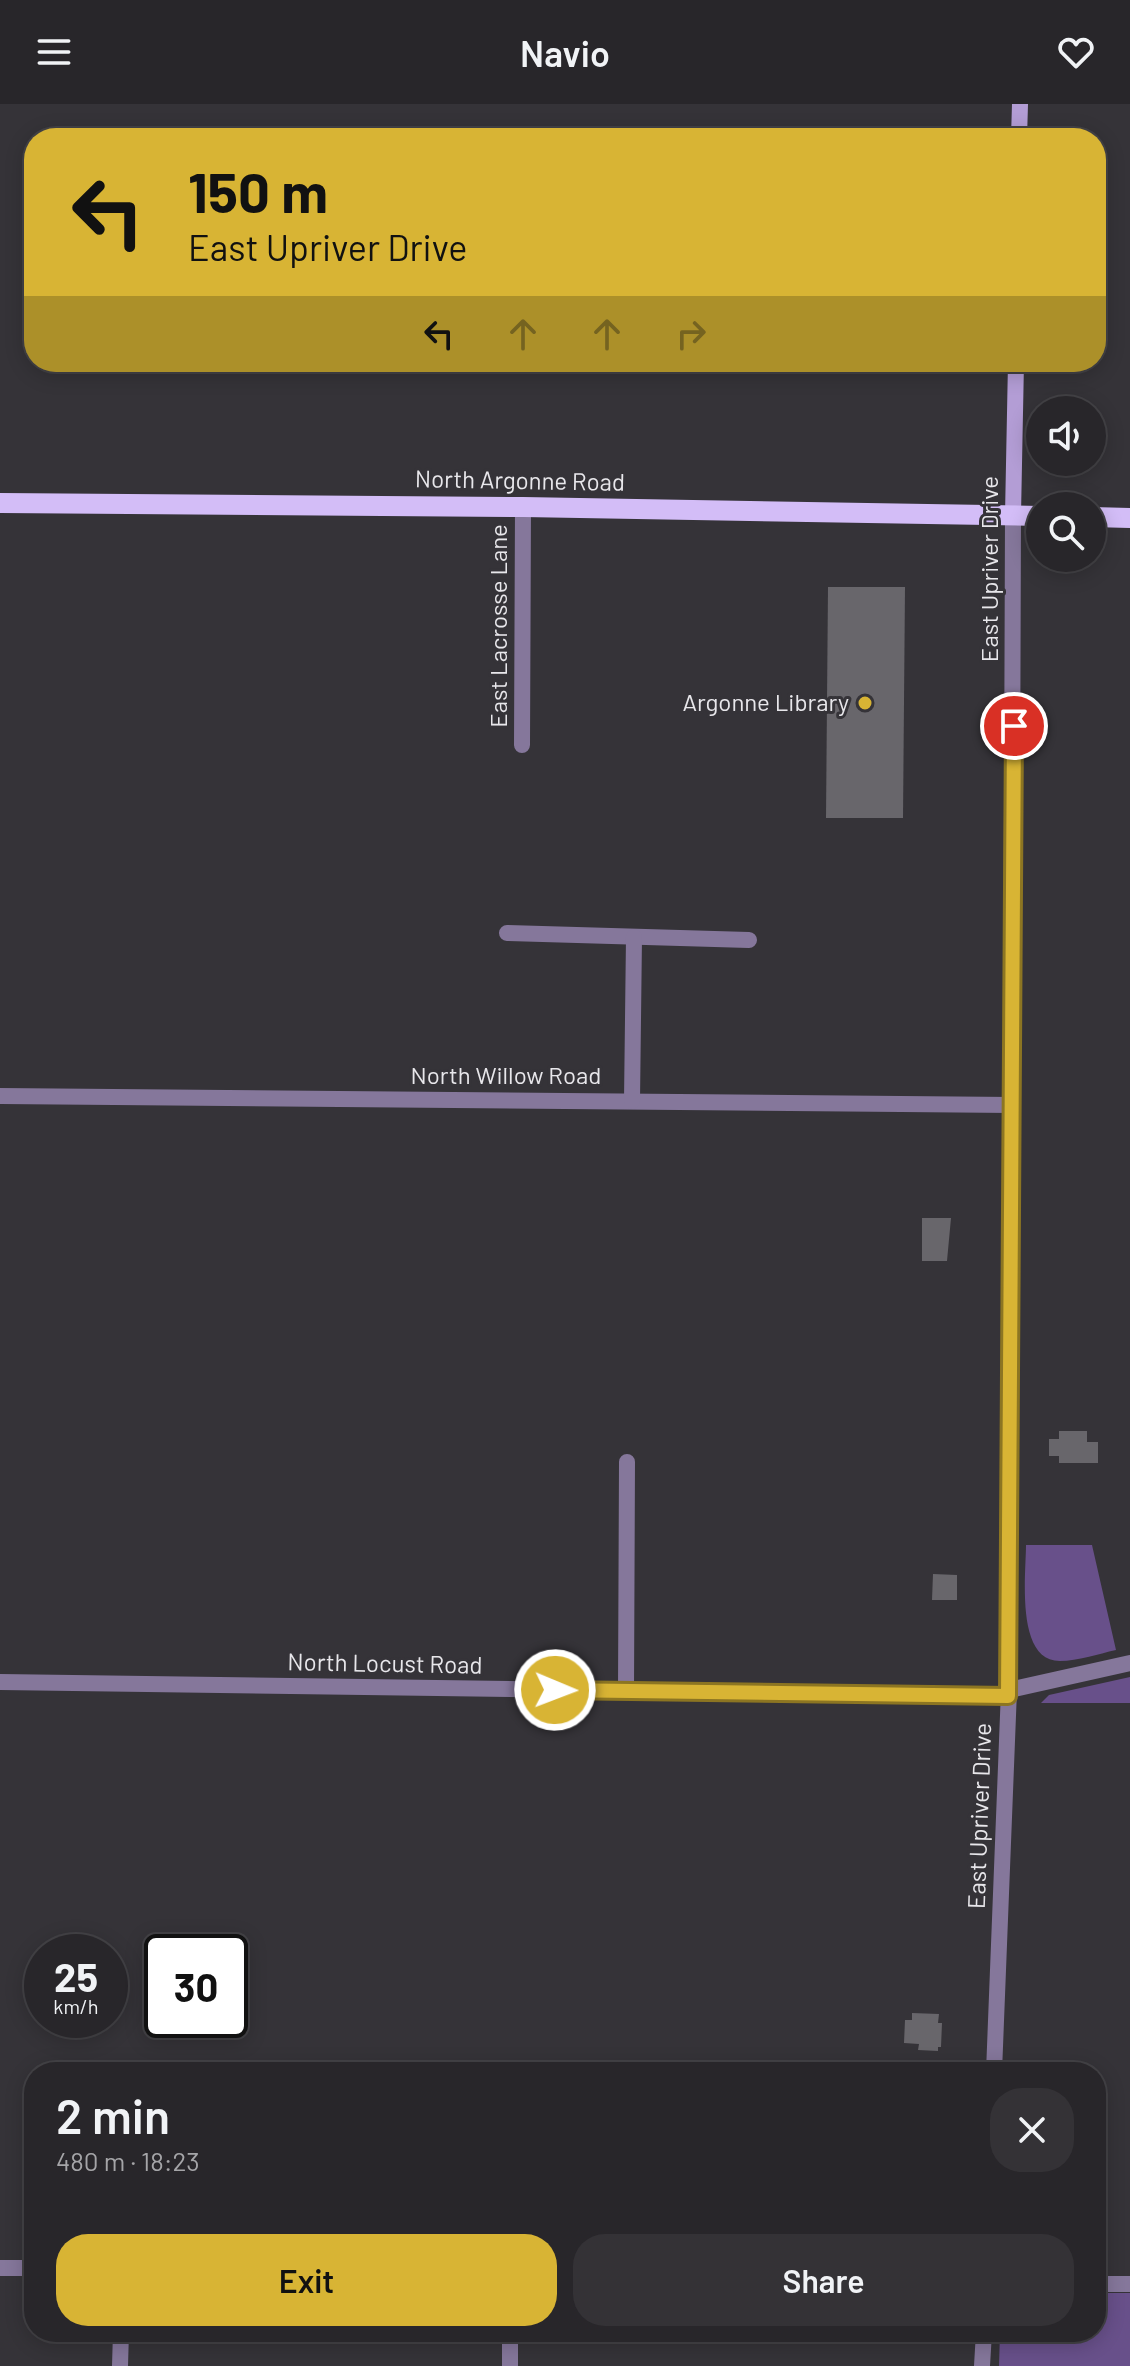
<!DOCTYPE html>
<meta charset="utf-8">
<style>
body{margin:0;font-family:Barlow,sans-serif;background:#343236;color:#f1f3f6;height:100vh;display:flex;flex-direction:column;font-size:30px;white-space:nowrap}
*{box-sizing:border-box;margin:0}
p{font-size:26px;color:#a5a5a8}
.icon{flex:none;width:44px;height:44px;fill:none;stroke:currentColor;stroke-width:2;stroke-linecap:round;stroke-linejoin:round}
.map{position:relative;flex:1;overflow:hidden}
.sheet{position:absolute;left:24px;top:1958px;width:1082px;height:280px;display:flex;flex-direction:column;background:#28262a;border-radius:32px;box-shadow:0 4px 20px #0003,0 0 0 2px #444347}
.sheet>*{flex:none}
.banner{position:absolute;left:24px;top:24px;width:1082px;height:244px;border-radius:32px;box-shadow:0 4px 20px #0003,0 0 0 2px #444347;background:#d8b434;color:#111;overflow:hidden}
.fabs{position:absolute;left:1026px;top:292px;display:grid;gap:16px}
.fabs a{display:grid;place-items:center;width:80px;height:80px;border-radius:50%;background:#28262a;box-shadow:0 4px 20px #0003,0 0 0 2px #444347;font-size:40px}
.speed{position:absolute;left:24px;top:1830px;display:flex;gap:16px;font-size:40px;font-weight:700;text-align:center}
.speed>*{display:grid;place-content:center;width:104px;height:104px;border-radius:50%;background:#28262a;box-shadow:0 4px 20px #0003,0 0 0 2px #444347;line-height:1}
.speed small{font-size:20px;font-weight:400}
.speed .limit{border:4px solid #111;border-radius:12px;background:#fff;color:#111}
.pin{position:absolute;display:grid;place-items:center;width:68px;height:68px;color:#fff;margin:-34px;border:4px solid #fff;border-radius:50%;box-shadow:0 2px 8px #0007}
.me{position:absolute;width:88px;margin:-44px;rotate:91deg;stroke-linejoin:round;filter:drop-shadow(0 0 6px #0008)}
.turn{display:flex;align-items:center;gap:28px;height:168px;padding:0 32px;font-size:36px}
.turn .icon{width:104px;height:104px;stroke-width:2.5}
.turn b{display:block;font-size:56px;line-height:68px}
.lanes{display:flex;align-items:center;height:76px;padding:0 32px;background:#0003;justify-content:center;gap:40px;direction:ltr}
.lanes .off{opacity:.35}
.round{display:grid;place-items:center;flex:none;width:84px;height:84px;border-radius:32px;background:#343236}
.head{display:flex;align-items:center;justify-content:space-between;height:136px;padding:0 32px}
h1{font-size:48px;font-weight:600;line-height:60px}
.cta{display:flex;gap:16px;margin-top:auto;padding:16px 32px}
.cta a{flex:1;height:92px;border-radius:32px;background:#d8b434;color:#111;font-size:32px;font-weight:600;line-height:92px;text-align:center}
.cta a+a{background:#343236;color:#f1f3f6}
header{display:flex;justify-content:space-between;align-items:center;height:104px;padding:0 32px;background:#28262a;font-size:36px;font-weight:600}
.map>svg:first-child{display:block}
.green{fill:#68508a}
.building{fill:#68666b}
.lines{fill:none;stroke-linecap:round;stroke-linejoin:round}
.minor{stroke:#85779b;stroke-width:16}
.tertiary{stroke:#85779b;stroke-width:16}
.secondary{stroke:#b39dd5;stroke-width:16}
.primary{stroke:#d3bdf7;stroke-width:20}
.route-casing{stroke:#8c7522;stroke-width:20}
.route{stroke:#d8b434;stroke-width:14}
.poi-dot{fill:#d8b434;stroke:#353338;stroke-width:3}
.labels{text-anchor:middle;stroke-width:6;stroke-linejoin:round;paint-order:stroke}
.street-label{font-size:24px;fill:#e8e7eb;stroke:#353338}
.poi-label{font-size:24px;fill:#e8e7eb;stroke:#353338;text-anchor:end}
</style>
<header><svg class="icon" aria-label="menu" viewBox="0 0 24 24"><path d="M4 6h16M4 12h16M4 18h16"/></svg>Navio<svg class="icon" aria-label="heart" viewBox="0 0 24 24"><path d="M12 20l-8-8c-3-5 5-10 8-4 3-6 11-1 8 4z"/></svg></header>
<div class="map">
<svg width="1130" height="2262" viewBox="0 0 1130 2262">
<rect width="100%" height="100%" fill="#353338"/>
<g class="green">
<path d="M1026,1441H1092L1116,1546C1098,1550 1078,1557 1060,1557C1015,1557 1026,1470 1026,1441Z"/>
<polygon points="1130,1573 1130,1599 1041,1599 1049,1591"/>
<polygon points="1096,2189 1130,2189 1130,2262 999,2262 1000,2228 1096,2228"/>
</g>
<g class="building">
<polygon points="828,483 905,483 903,714 826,714"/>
<polygon points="922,1114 951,1114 947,1157 922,1157"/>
<polygon points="1059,1327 1087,1327 1087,1338 1098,1338 1098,1359 1059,1359 1059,1352 1049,1352 1049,1335 1059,1335"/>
<polygon points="933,1470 957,1471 957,1496 932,1496"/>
<polygon points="912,1909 939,1910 938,1919 942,1919 941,1943 938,1943 938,1947 918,1946 919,1940 904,1939 905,1916 912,1916"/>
</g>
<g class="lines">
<g class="minor">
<polyline points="522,641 523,403"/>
<polyline points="507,829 749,836"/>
<polyline points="0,992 1013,1001"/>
<polyline points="632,997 634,833"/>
<polyline points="0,1578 1008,1592"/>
<polyline points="1009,1586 1130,1559"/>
<polyline points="626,1587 627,1358"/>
<polyline points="1096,2180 1130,2180"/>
<polyline points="120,2262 121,2228"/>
<polyline points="510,2262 510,2228"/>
</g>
<g class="tertiary">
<polyline points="994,1968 1009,1586 1013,411"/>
<polyline points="0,2164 34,2164"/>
<polyline points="982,2262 984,2228"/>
</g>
<g class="secondary">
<polyline points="1019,34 1020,0"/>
<polyline points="1013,411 1016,258"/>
</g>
<g class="primary">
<polyline points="0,399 523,403 1040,412"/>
<polyline points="1092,413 1130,414"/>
</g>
</g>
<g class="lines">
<g class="route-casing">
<polyline id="route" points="555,1586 1008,1592 1014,622"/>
</g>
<use href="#route" class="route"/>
</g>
<circle class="poi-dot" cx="865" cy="599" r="8"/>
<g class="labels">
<g class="street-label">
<text transform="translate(520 377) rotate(1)" y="8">North Argonne Road</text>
<text transform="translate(990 465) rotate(-90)" y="8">East Upriver Drive</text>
<text transform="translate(499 522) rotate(-90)" y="8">East Lacrosse Lane</text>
<text x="506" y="980">North Willow Road</text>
<text transform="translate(385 1560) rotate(1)" y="8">North Locust Road</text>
<text transform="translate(980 1712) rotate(-88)" y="8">East Upriver Drive</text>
</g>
<g class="poi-label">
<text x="849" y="607">Argonne Library</text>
</g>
</g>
</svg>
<div class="fabs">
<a><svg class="icon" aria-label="sound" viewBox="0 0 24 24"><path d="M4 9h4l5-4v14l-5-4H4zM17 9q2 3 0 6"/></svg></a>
<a><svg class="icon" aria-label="search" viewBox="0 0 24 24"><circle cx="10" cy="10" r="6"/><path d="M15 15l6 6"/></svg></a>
</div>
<div class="speed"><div>25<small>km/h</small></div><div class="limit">30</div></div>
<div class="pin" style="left:1014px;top:622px;background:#d93025"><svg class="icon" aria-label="arrive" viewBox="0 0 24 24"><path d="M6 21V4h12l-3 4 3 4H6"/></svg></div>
<svg class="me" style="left:555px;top:1586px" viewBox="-20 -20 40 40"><circle r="17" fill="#d8b434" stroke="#fff" stroke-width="3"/><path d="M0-11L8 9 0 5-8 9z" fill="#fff"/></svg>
<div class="banner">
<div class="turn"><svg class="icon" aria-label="left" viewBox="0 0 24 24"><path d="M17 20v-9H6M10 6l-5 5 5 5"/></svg><div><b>150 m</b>East Upriver Drive</div></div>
<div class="lanes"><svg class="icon" aria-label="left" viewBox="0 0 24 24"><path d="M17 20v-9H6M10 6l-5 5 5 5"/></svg><svg class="icon off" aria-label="ahead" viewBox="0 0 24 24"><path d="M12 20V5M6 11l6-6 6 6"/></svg><svg class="icon off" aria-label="ahead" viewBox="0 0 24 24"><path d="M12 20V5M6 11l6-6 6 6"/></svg><svg class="icon off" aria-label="right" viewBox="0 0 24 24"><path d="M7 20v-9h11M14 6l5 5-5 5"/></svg></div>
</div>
<section class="sheet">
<div class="head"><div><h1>2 min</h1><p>480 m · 18:23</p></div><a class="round"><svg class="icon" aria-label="close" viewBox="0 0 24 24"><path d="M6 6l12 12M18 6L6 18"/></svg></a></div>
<div class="cta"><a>Exit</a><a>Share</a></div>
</section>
</div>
